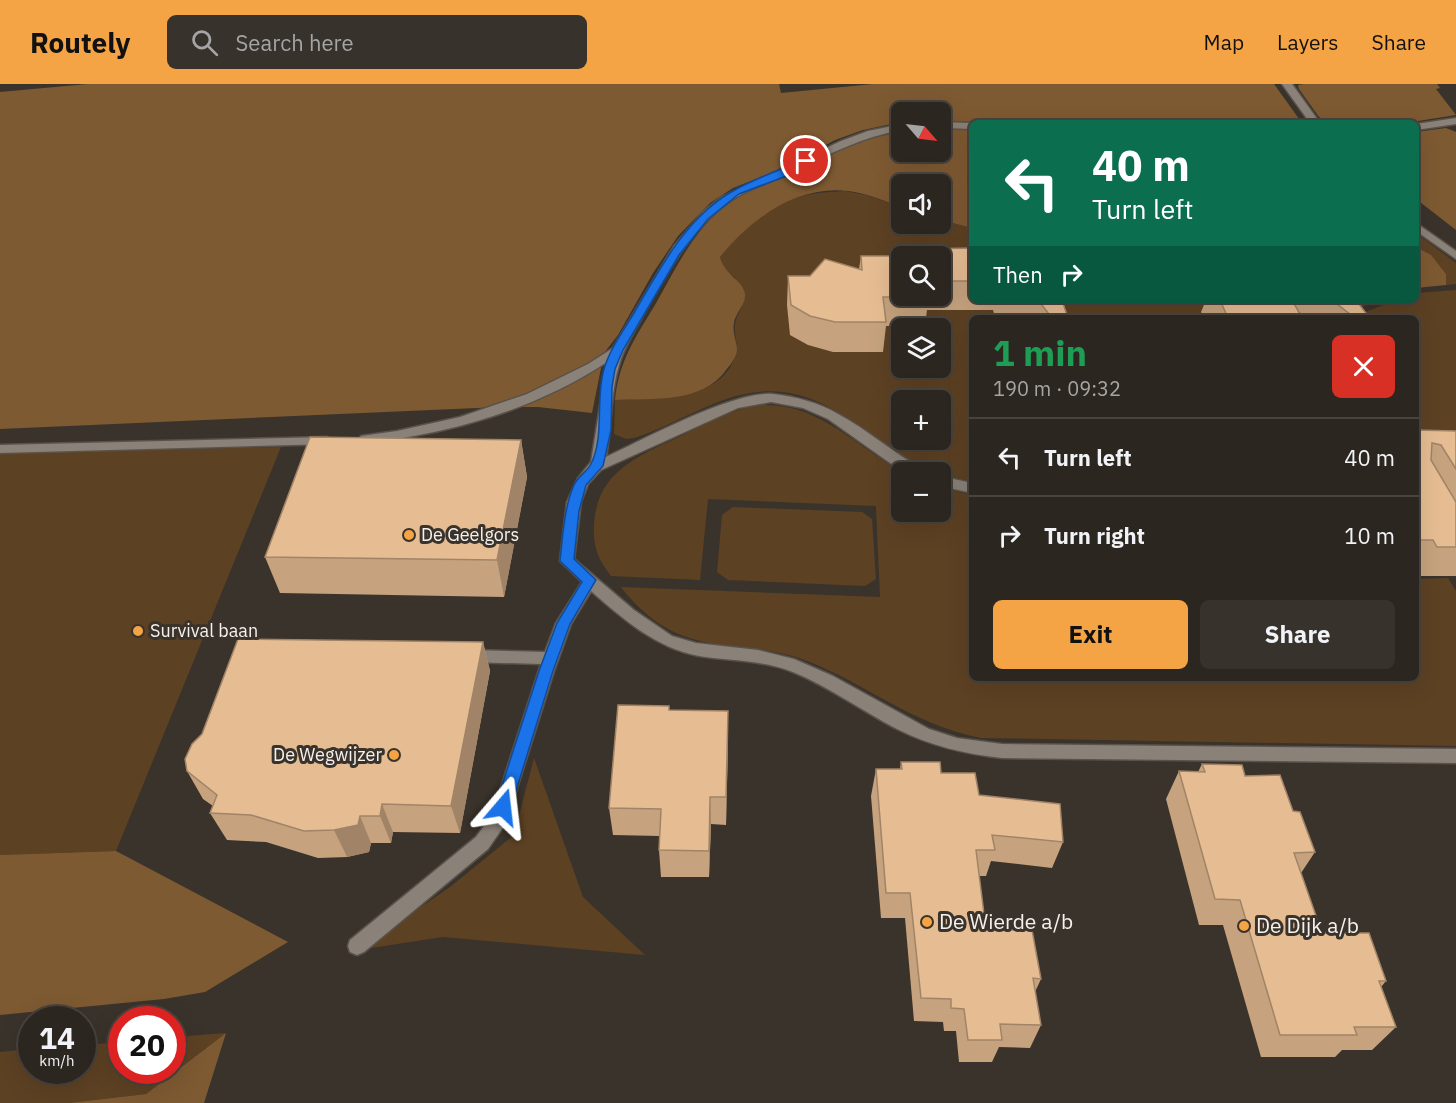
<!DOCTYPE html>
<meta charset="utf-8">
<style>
body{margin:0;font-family:"IBM Plex Sans",sans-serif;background:#38322d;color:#f1f3f6;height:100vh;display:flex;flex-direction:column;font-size:22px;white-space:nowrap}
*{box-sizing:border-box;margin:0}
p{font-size:20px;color:#a6a5a5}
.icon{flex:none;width:33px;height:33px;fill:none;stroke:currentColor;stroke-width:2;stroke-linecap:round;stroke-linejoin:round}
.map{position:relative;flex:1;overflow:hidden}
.details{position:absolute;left:969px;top:231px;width:450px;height:366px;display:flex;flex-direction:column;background:#2c2620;border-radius:9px;box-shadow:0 6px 24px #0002,0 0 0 2px #48433e}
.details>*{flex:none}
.guide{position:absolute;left:969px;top:36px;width:450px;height:183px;border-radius:9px;box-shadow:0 6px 24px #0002,0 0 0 2px #48433e;background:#0b6e4f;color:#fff;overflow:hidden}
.needle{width:39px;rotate:118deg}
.controls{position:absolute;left:891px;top:18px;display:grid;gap:12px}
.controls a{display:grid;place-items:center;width:60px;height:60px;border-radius:9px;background:#2c2620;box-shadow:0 6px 24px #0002,0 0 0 2px #48433e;font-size:30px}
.speed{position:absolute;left:18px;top:922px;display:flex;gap:12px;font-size:30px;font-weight:700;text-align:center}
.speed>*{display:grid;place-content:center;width:78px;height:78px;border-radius:50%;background:#2c2620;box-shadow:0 6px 24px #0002,0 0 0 2px #48433e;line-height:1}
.speed small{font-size:15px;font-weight:400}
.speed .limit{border:9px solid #d22;background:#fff;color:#111}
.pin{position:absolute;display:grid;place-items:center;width:51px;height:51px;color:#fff;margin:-26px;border:3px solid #fff;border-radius:50%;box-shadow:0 2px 6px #0007}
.me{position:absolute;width:66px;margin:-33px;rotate:17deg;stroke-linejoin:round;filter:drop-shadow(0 0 4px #0008)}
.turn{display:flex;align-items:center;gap:21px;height:126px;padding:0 24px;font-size:27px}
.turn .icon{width:78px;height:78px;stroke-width:2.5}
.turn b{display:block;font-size:42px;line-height:51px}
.then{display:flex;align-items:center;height:57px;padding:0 24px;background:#0003;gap:12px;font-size:22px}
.round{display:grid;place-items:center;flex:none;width:63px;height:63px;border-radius:9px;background:#38322d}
.headline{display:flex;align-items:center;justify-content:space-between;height:102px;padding:0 24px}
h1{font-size:36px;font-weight:800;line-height:45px;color:#1e9e55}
.button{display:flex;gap:12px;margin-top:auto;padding:12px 24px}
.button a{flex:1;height:69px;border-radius:9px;background:#f4a444;color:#111;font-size:24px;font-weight:800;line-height:69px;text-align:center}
.button a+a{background:#38322d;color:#f1f3f6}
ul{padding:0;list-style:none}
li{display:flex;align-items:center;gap:18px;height:78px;padding:0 24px;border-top:2px solid #48433e}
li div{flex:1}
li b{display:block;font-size:22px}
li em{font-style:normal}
header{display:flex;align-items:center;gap:36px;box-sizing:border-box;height:84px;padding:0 30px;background:#f4a444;color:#111}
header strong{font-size:28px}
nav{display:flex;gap:33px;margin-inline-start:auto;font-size:21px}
.search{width:420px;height:54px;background:#38322d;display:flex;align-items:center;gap:15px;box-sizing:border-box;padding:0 21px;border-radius:9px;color:#a6a5a5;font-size:22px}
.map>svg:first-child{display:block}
.green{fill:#5d4123;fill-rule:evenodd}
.forest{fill:#7e5a32}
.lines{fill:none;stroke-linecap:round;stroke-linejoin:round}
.lane-casing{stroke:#59524b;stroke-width:3}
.lane{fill:#8a8178;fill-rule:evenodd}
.wall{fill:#c6a37e;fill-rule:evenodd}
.shaded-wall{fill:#a18467}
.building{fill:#e6bd93;stroke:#a18467;stroke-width:1.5}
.route{fill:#1a73e8;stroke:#114b97;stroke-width:1.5}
.poi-dot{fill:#f4a444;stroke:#3a332b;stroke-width:2}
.labels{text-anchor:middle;stroke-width:6;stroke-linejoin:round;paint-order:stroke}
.poi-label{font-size:18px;fill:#f6f1ec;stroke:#3a332b;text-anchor:start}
.near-poi-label{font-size:21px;fill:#f6f1ec;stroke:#3a332b;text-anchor:start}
</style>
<header>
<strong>Routely</strong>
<div class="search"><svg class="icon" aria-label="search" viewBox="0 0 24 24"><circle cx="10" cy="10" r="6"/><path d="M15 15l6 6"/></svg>Search here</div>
<nav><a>Map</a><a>Layers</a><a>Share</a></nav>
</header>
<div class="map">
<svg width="1456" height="1019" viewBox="0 0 1456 1019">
<rect width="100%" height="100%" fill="#3a332b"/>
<g class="green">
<path d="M845,107L866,111L901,123L902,140H940L941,136L972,144V216H1380L1332,234H972V397C946,393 923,386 901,371C857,343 816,301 758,308C715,312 676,341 634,354L626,355L614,350L615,316C652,314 722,318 735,272C741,252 727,248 742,223L735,194L723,184L720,173C741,147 770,119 803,112C816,108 832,108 845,107ZM902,172H940V212H902ZM902,244H940V284H902ZM902,316H940V356H902Z"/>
<polygon points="1416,149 1456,179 1456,200 1446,201 1446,190 1431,172 1416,163"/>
<polygon points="1456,206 1456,352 1416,353 1416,234 1349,234 1397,216 1416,216 1416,209"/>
<path d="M762,321C820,319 856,363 903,388L902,428H940L941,404L972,411V594H1416V495L1448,494L1456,507V662L981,654C910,640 865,598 802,575C763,561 719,566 681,551C658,542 636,523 621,503L880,513L876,422L708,415L700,496L611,492C598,475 593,463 594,442C596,386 641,371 685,350C709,338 735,324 762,321Z"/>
<polygon points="281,363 116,767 0,771 0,369"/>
<polygon points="733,423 862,428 872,435 876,495 865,502 728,496 717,488 722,431"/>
<polygon points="534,674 583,813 645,871 443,853 358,866 450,803 514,751"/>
<polygon points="226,949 146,1010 69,1019 0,1019 0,968 31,965 32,987 82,987 83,961 121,958 122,987 172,987 173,953"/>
</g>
<g class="forest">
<polygon points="88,0 779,0 781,9 873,0 1274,0 1302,39 976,39 941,37 940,28 902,28 901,38 863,46 835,56 786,83 733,104 710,119 678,152 653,189 618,251 604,269 592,329 538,323 500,323 0,345 0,8"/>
<polygon points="1304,0 1437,0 1440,4 1436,5 1456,31 1418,37 1331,39 1319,33 1299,5 1298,1"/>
<path d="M941,44L972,46V144L941,136L940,100H902L901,123C884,117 866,109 848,107C796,101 751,135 720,173C725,192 743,196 745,210C746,221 735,229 734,239C732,249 737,257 737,266C736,274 731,280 726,286C702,320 652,314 615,316C619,277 635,254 655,221C676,184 696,140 734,116C753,104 775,98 796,88C835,68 857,55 901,48L902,68H940Z"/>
<polygon points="1446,44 1456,48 1456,146 1416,115 1416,48"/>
<polygon points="1416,163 1431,171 1446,190 1446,201 1416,204"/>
<polygon points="116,767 288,858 205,908 164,915 0,931 0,771"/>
<polygon points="226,949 204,1019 69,1019 146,1010"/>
</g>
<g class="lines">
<g class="lane-casing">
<g id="lane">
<polygon points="1282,0 1292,0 1320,39 1310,39"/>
<polygon points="1456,34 1456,40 1416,46 1416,40"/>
<polygon points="940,38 972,39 972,45 940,44"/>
<path d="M902,40V46C863,53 830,69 796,87C774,98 749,103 729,118C689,146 666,191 642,233C634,248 625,262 620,278C610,308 612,342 606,373C645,355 733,307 773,310C794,312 820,319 838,330C868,346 893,369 923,385L925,388H908L890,379L828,335L803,324L771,318L738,324L601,386L588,400L581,418L574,475L634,526L672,552L696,559L758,566L794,575L833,592L929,645L957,654L1002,660L1456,665V679L1002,674C965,670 931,662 897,645C862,627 830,603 793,588C763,576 731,577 699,572C656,564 623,535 591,507L571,540L554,587L506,739L488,765L364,868L357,871L350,868L348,862L350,856L476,753L492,731L541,580L467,578L461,576L459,572L461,568L467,566L545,568L556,539L582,498L560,477L567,418L578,394L591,378L607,278C536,325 450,350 366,359L361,358L359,355L361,352L397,347L460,333L527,310L588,280L613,264L674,162L704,127L722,113L841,57L868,47Z"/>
<polygon points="1416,139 1456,167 1456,175 1416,147"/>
<polygon points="327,353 334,357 332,360 0,369 0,361"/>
<polygon points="940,392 972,399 972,409 940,402"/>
</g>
</g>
<use href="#lane" class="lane"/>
</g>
<g class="wall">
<path d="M972,164V216H1062L1068,234L995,233L993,226H927L925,242H886L883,268H833L808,261L790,251L787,221L788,192H810L859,185L861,172H920L921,165ZM902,172H940V212H902Z"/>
<polygon points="1206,216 1356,216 1368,234 1307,234 1298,227 1302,234 1204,234 1201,228"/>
<polygon points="1416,346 1456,347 1456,492 1418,492 1416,487"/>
<polygon points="521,356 527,393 504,513 280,509 265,473"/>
<polygon points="483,558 490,587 460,749 393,748 391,759 371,759 369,768 347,773 318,774 266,758 227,756 210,729 213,722 203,715 187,687"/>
<polygon points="670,626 728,655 726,741 711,740 709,793 661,793 659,766 660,752 613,751 609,724"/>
<polygon points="901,678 941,689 979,711 1063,758 1052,784 991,777 986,792 979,792 986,846 1041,895 1035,908 1041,941 1030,964 999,963 992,978 959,978 956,947 944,947 943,938 914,937 905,834 881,834 871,712 876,685 900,685"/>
<polygon points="1202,680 1245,692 1293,727 1315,768 1301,789 1322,849 1386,897 1381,903 1396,943 1372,966 1342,966 1335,973 1261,973 1223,841 1199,841 1166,715 1179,687 1198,688"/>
</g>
<g class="shaded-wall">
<polygon points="521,356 527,393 504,513 497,476"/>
<polygon points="483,558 490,587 460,749 451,722"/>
<polygon points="728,627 728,655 726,741 726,713"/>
<polygon points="710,713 711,740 709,793 709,767"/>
<polygon points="382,720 393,748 391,759 380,732"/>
<polygon points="360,732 371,759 369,768 347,773 334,746"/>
</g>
<g class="building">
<polygon points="972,164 972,197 940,197 940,172 922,172 921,165"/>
<polygon points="861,172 920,172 902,172 902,212 929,212 929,213 883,213 886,238 835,238 810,232 791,221 788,192 810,192 825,175 862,186"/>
<polygon points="1038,216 1062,216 1068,234 1052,234"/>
<polygon points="1220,216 1292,216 1302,234 1228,234"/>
<polygon points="1332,216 1356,216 1369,233 1368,234 1355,234"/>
<polygon points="1416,346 1456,347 1456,385 1441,361 1432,359 1431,376 1456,418 1456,463 1437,463 1433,456 1416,456"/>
<polygon points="310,353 521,356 497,476 265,473"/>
<polygon points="238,555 483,558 451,722 382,720 380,732 360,732 358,741 334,746 304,747 251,731 210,729 217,711 187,687 185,675 192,660 202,650"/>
<polygon points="618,621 669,622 669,626 728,627 726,713 710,713 709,767 659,766 661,725 609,724"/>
<polygon points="901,678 940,678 941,689 975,689 979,711 1060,720 1063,758 992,751 995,766 976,766 986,846 1032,846 1041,895 1033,894 1041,941 1000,940 1002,956 968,956 964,925 951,924 951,915 921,914 910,809 886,809 876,685 902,685"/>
<polygon points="1202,680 1242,681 1245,692 1280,691 1293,727 1300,728 1315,768 1294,769 1322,849 1369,849 1386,897 1379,897 1396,943 1354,943 1357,951 1280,951 1240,816 1215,815 1179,687 1205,688"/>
</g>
<path class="route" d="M803,75L811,77L786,92L739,110L708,135L679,171L623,266L615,285L612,303L611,346L603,382L586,401L579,427L574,475L596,496L570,540L553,587L511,723L509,728L503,730L498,728L495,723L539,587L557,539L582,498L560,477C563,451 564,424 574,401C578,392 587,388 591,380C605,351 595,316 604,285C610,265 623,247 634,229C660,185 686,133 733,107C755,94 780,87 803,75Z"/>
<g class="poi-dot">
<circle cx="409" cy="451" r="6"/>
<circle cx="138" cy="547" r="6"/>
<circle cx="394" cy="671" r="6"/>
<circle cx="927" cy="838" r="6"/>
<circle cx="1244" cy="842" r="6"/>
</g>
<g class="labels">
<g class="poi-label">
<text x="421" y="457">De Geelgors</text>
<text x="150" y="553">Survival baan</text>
<text x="382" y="677" text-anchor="end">De Wegwijzer</text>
</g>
<g class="near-poi-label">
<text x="939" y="845">De Wierde a/b</text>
<text x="1256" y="849">De Dijk a/b</text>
</g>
</g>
</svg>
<div class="controls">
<a><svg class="needle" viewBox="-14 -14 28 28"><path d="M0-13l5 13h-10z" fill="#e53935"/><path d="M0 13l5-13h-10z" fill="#a6a5a5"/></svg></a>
<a><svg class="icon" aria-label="sound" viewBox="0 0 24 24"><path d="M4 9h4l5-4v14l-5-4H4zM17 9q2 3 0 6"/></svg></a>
<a><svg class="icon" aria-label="search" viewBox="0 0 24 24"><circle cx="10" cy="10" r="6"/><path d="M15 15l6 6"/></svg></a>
<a><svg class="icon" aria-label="layers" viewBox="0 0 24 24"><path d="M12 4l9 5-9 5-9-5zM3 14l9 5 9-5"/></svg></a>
<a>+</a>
<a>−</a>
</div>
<div class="speed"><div>14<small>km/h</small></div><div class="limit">20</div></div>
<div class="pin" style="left:806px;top:77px;background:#d93025"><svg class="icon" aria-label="arrive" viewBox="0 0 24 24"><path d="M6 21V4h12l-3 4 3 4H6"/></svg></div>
<svg class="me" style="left:503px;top:723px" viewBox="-20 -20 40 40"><path d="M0-17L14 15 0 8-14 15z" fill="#1a73e8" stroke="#fff" stroke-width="4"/></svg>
<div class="guide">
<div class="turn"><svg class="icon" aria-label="left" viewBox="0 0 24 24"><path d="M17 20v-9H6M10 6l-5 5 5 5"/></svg><div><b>40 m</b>Turn left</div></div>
<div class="then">Then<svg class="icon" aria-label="right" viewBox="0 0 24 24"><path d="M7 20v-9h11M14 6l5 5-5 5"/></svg></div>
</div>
<section class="details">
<div class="headline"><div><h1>1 min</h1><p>190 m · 09:32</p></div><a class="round" style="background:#d93025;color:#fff"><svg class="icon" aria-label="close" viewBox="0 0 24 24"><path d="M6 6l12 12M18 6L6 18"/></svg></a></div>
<ul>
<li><svg class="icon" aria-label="left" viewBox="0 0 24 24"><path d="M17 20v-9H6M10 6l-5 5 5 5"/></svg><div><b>Turn left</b></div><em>40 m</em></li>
<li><svg class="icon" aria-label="right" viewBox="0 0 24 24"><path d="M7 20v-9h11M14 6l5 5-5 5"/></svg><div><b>Turn right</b></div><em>10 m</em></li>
</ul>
<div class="button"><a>Exit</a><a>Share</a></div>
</section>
</div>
